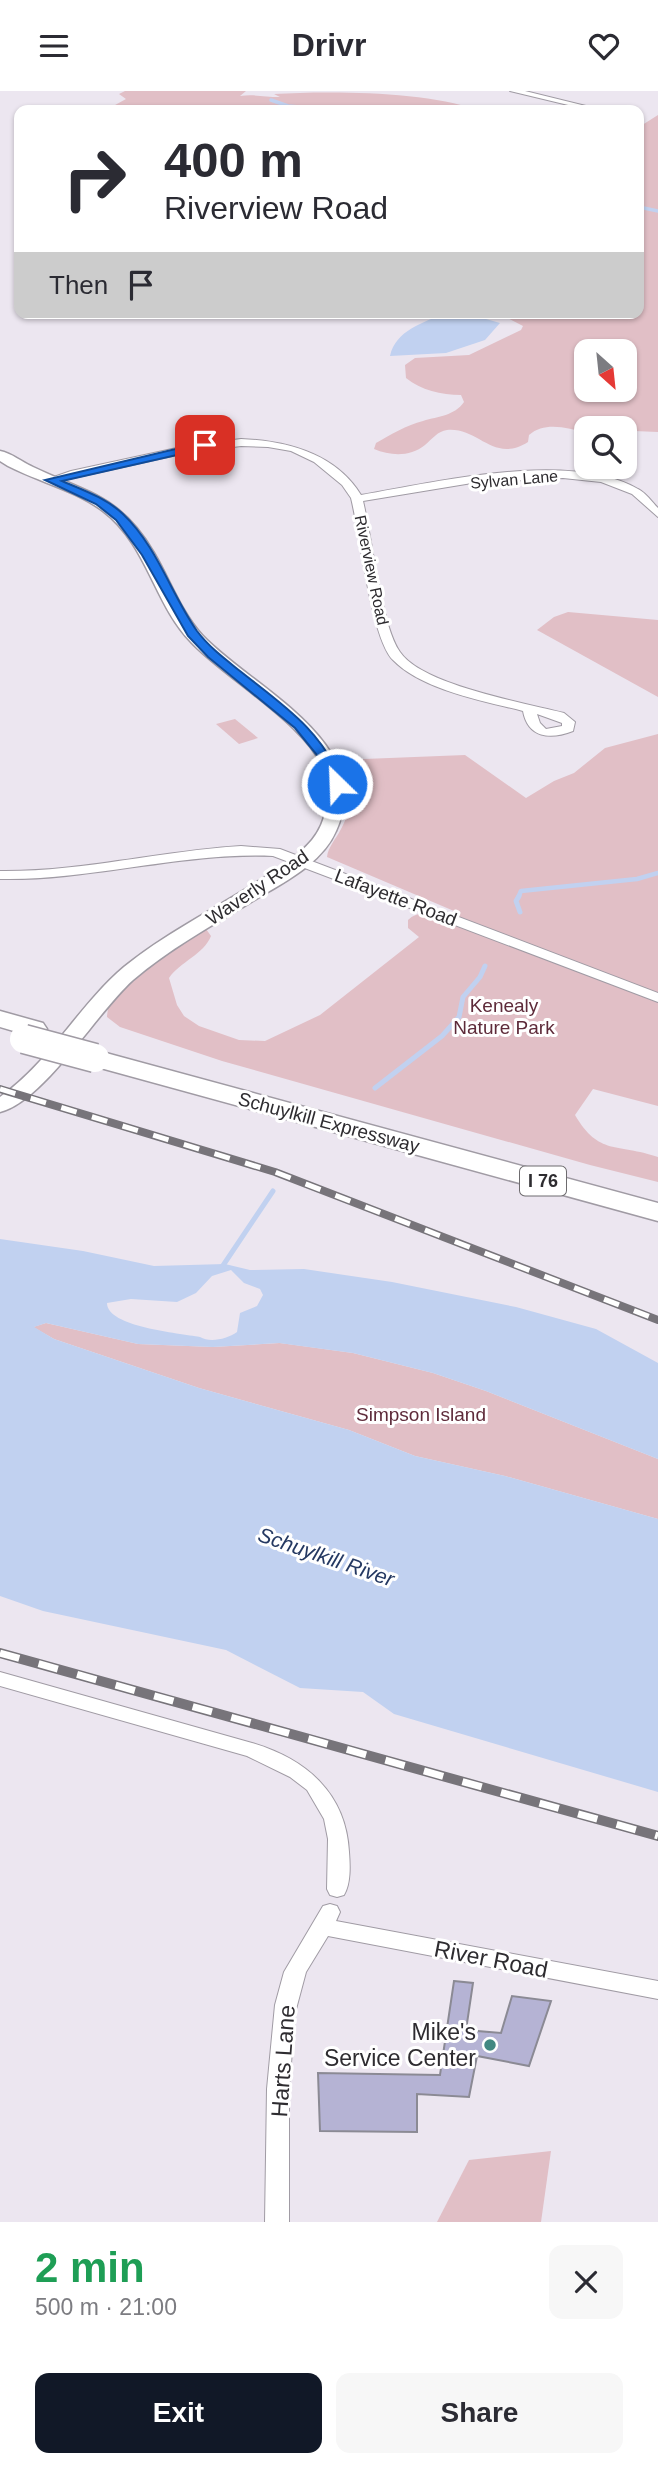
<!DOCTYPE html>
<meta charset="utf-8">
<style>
body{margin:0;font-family:Helvetica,sans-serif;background:#f7f7f7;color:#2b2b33;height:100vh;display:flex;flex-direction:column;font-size:26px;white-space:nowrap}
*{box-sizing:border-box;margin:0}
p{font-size:23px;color:#7c7c81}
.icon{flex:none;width:38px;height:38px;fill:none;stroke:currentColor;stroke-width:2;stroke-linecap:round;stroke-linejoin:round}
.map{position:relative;height:2131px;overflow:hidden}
.details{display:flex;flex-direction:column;background:#fff;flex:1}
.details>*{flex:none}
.hud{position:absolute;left:14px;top:14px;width:630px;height:214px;border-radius:14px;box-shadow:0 2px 5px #0004;background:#fff;color:#2b2b33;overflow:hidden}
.needle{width:46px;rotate:153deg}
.fabs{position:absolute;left:574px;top:248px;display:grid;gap:14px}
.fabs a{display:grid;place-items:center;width:63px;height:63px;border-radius:14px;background:#fff;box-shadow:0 2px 5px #0004;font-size:35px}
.pin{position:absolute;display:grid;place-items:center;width:60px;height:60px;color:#fff;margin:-30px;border-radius:14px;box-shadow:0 4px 10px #0006}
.me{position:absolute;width:77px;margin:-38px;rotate:336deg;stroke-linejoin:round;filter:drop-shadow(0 0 5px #0008)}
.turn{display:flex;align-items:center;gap:24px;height:147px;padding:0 35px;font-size:32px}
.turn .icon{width:91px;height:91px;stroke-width:2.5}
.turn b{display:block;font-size:49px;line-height:60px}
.then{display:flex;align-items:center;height:66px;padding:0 35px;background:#0003;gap:14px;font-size:26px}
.round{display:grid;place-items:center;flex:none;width:74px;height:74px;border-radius:14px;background:#f7f7f7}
.head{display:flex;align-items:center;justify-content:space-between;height:119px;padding:0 35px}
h1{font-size:42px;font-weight:800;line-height:52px;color:#1e9e55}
.primary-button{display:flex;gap:14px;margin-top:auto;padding:14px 35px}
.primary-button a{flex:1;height:80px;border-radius:14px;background:#111827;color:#fff;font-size:28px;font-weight:800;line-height:80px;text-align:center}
.primary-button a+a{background:#f7f7f7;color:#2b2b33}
header{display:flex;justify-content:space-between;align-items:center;height:91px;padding:0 35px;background:#fff;font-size:32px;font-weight:800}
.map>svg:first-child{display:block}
.green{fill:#e1bfc6;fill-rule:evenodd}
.water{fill:#c1d1f0;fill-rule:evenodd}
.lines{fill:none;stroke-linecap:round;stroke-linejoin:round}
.stream-far2{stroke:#c1d1f0;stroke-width:3.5}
.stream-far1{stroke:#c1d1f0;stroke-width:4.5}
.stream{stroke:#c1d1f0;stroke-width:5}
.building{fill:#b5b3d4;stroke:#8b8a94;stroke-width:2}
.street-casing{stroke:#a09ba4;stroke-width:2}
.secondary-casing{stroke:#a09ba4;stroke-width:3}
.highway-casing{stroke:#a09ba4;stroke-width:3}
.street{fill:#fff;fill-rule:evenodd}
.secondary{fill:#fff;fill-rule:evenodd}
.highway{fill:#fff;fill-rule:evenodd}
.rail-far1-casing{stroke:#77747a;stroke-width:8}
.rail-casing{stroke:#77747a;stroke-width:10}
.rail-far1{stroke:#fff;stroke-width:5;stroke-dasharray:16;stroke-linecap:butt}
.rail{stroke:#fff;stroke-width:7;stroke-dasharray:20;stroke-linecap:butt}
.highway-bridge-casing{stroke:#a09ba4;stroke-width:31;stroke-linecap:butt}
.highway-bridge{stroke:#fff;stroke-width:28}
.route{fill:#1a73e8;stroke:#114b97;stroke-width:2}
.poi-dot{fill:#418882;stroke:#fff;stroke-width:2.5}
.labels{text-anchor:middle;stroke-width:6;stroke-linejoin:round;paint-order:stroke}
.far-street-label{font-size:16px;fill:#2e2c30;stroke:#fff}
.shield{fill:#fff;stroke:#6d6b6e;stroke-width:2}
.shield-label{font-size:18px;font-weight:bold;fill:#2e2c30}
.street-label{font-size:19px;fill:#2e2c30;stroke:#fff}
.park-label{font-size:19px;fill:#5e2b3a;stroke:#fff}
.water-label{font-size:21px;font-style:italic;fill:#253962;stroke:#fff}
.near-street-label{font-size:23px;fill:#2e2c30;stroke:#fff}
.near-poi-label{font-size:23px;fill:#2e2c30;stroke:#fff;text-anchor:end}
</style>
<header><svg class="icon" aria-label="menu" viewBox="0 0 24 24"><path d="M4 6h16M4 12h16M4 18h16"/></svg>Drivr<svg class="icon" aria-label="heart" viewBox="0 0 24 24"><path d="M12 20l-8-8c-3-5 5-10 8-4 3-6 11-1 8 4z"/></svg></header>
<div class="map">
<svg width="658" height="2131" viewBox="0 0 658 2131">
<rect width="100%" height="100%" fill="#ece6f0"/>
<g class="green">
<path d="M125,0H246L240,5C254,3 265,6 280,6L274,3C329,0 427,0 476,19H106L126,8L119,3Z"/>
<path d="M658,24V341L586,338V342C568,337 545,330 529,344L528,351C493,373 479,336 447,339C438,340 432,348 425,354C410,366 391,365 374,358L376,352C390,344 407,334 423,330C439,325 454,325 464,311L461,304C441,304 421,299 406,287L405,274L415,267L469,264L521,239L523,235L498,222H639V36ZM586,261H625V299H586Z"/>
<polygon points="568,521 658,529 658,606 537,539 554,526"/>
<polygon points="235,628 258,647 239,653 216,633"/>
<path d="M658,643V1015L593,998L575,1024C599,1065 617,1052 658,1066V1091L590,1074L222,970L120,936L107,926C107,924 108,917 109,915C118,901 191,840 206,838L211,845C204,863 180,871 169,887L177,914L184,925L199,935L239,949L265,950L320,924L419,846L408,837V829C419,818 431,824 444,827L454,820L327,766C328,756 336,748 341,738C354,715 350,691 339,669L465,664L526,707L554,690L574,682L605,657Z"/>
<polygon points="46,1232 138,1253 213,1256 280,1252 353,1262 433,1282 486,1300 658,1368 658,1428 505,1385 415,1365 349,1339 199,1297 54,1248 33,1236"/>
<polygon points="551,2060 541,2131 437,2131 469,2069"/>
</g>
<g class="water">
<path d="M445,222H465L500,232L485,249L446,262L390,265C396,239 423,232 445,222Z"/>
<path d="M0,1148L83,1160L154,1175L225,1173L250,1179L304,1178L392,1191L516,1216L596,1238L658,1272V1368L486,1300L433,1282L353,1262L279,1252L213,1256L138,1253L46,1232L34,1236L54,1248L199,1297L349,1339L415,1365L505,1385L658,1428V1701L394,1623L363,1601L300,1597L226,1559L43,1520L0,1505ZM231,1179L244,1192L260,1198L263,1204L257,1215L240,1222L237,1241C227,1248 210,1252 200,1246C179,1242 107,1236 107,1212L131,1208L177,1211L196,1202L212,1185Z"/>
</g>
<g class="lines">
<g class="stream-far2">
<polyline points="271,9 288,15 333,19"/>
<polyline points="639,116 658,120"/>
</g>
<polyline class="stream-far1" points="518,807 521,800 637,788 658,782"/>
<g class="stream">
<polyline points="519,805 516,810 520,821"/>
<polyline points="375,997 442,945 459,926 463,906 480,886 485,875"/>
<polyline points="222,1176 273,1100"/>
</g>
</g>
<polygon class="building" points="454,1890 473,1892 466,1939 501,1942 512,1905 551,1910 529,1975 477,1965 469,2006 417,2003 417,2041 320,2040 318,1982 440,1984"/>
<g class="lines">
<g class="street-casing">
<g id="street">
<polygon points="510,0 525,0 594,17 589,19"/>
<path d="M241,348C287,350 335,362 361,404C436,391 570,359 638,398C646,402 652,411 658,417V426L632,403L601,391L563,387L472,392L363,410C372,447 381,534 400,561C422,594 525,612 564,622L575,631L573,640C550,649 528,647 523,620C484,610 422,599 393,569C371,547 360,442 351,407L342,394L314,371L291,360L268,356L241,355L186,362L51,392L45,389L71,380L186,355ZM537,623L562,632V635L546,638L540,632Z"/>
<path d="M241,755L280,758L658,902V911L273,765C181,761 92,790 0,788V780C81,781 160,760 241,755Z"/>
<path d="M0,1581L252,1652C306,1668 346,1702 349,1761C350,1774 351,1792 344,1804L337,1806L330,1804L327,1798L328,1748L324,1728L307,1699L290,1686L247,1665L0,1595Z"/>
<polygon points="330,1813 337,1815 340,1821 336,1830 658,1890 658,1908 328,1845 306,1881 295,1922 289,1998 289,2131 265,2131 267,1998 275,1914 284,1881 323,1815"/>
</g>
</g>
<g class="secondary-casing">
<path id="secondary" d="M0,360C11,362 22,371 33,376C88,402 121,405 154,462C170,489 181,521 202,544C252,597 377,651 336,740C321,775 278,794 248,813C209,836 168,859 133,889C97,921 44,1010 0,1021V1006C50,971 78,915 124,876C162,845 207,822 249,796C271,782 295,769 312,749C327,731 330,705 325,684C315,638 224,587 191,551C154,513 147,453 103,420C75,399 39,391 8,375L0,370Z"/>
</g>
<g class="highway-casing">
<g id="highway">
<polygon points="0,920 43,932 47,938 43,944 34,946 0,936"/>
<polygon points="95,959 658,1112 658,1130 86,973 82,967 86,961"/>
</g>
</g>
<use href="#street" class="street"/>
<use href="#secondary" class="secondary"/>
<use href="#highway" class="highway"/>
<g class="rail-far1-casing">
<polyline id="rail-far1" points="0,998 275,1081 658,1229"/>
</g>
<g class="rail-casing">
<polyline id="rail" points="0,1562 658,1745"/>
</g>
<use href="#rail-far1" class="rail-far1"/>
<use href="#rail" class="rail"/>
<g class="highway-bridge-casing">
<polyline id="highway-bridge" points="24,948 95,967"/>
</g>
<use href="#highway-bridge" class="highway-bridge"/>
</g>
<path class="route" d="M205,351L208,352V357L62,390C83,399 106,407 123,423C157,455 171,503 197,540C209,556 225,568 240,580C284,615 322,639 343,693L341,696H332L321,669L295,637L208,566L188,545L142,464L116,429L96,413L45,389Z"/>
<circle class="poi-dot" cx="490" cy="1954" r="7"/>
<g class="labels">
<g class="far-street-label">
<text transform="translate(514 388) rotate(-5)" y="6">Sylvan Lane</text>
<text transform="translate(372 479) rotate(78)" y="6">Riverview Road</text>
</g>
<rect class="shield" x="520" y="1075.5" width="46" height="29" rx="5"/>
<g class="shield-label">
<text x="543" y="1096">I 76</text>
</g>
<g class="street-label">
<text transform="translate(257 796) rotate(-34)" y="7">Waverly Road</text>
<text transform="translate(396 806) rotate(21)" y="7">Lafayette Road</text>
<text transform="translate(329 1031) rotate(15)" y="7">Schuylkill Expressway</text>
</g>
<g class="park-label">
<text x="504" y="921">Kenealy<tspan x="504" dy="22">Nature Park</tspan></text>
<text x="421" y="1330">Simpson Island</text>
</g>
<g class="water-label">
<text transform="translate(326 1466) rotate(19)" y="7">Schuylkill River</text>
</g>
<g class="near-street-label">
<text transform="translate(491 1868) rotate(11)" y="8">River Road</text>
<text transform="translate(283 1970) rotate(-86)" y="8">Harts Lane</text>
</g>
<g class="near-poi-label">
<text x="476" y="1949">Mike's<tspan x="476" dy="26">Service Center</tspan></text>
</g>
</g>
</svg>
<div class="fabs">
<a><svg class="needle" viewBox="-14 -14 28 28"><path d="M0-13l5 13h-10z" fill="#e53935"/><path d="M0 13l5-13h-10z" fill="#7c7c81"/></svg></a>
<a><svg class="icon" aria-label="search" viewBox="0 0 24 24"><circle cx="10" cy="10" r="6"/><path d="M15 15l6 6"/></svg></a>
</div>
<div class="pin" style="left:205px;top:354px;background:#d93025"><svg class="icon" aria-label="arrive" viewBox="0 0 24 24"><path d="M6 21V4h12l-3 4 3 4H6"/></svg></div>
<svg class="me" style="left:337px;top:693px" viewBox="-20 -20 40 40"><circle r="17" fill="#1a73e8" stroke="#fff" stroke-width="3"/><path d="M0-11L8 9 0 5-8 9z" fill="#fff"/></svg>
<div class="hud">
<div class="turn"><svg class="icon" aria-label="right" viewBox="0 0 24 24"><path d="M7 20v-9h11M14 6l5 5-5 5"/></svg><div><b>400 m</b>Riverview Road</div></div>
<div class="then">Then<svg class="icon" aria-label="arrive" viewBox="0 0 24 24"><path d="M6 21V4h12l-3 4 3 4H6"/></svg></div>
</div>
</div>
<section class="details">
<div class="head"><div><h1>2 min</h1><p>500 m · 21:00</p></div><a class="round"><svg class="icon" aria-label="close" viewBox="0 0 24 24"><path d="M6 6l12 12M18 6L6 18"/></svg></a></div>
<div class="primary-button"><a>Exit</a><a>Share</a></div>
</section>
